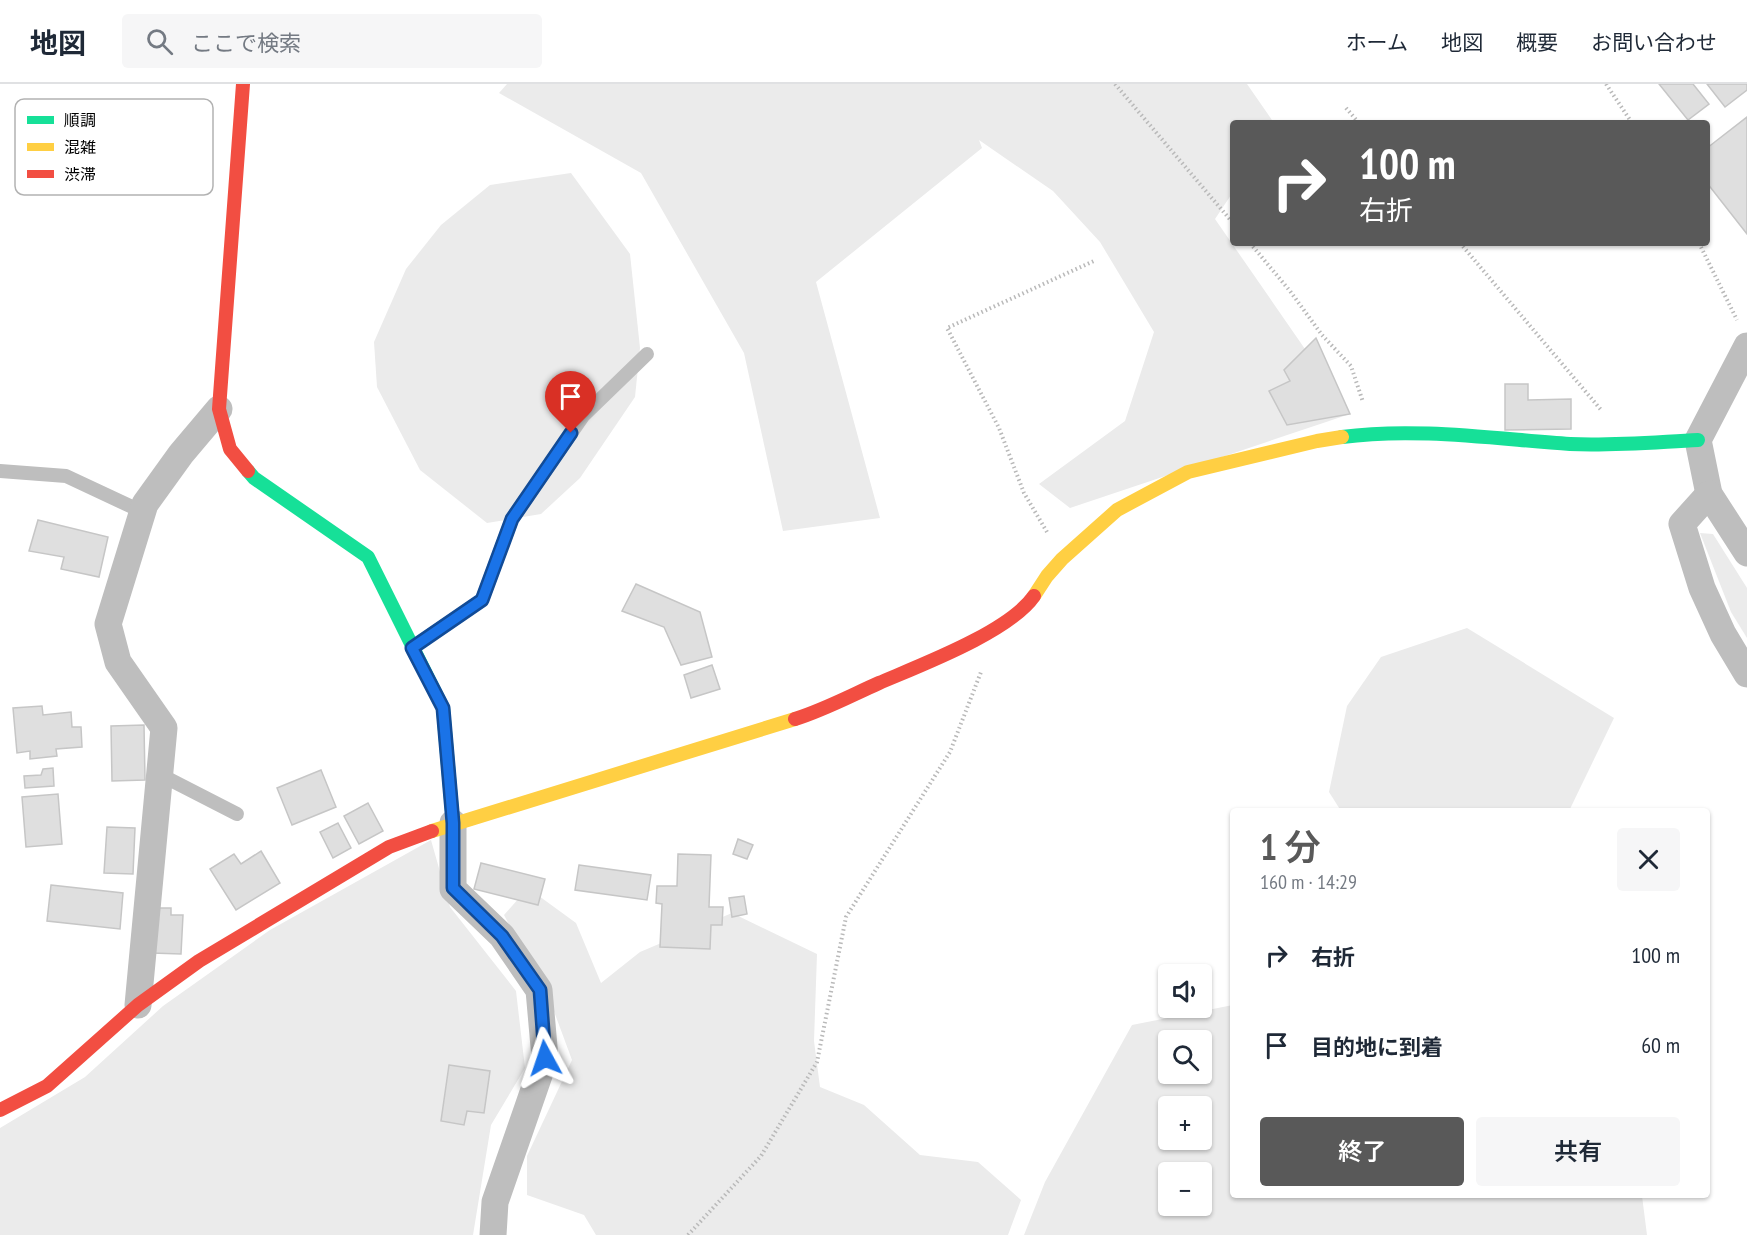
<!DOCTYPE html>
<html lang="ja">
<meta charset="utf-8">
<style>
body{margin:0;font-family:"PT Sans Narrow","Noto Sans JP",sans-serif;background:#f6f6f7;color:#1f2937;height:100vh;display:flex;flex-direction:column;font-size:22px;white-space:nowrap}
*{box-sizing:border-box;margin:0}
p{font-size:20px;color:#747a83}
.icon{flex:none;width:33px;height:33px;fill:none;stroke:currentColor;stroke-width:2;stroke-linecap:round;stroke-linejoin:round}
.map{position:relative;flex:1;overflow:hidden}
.panel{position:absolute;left:1230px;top:724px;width:480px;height:390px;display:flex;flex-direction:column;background:#fff;border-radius:6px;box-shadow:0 2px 4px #0004}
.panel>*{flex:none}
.top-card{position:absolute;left:1230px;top:36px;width:480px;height:126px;border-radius:6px;box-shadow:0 2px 4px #0004;background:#595959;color:#fff;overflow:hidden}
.buttons{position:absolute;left:1158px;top:880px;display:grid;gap:12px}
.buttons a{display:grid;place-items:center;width:54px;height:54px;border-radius:6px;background:#fff;box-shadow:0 2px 4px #0004;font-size:30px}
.pin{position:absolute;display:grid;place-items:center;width:51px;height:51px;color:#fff;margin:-62px -26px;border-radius:50% 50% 50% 0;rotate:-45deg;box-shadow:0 0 6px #0007}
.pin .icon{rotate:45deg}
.me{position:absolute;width:66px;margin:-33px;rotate:355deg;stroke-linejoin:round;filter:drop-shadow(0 0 4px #0008)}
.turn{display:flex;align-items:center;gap:21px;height:126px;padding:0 30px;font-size:27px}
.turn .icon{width:78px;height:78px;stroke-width:2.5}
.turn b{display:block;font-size:42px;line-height:51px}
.round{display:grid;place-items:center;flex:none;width:63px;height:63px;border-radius:6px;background:#f6f6f7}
.headline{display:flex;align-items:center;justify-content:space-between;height:102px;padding:0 30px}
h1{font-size:36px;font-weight:600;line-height:45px;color:#595959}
.cta{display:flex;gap:12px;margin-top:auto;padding:12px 30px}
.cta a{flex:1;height:69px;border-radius:6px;background:#595959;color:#fff;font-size:24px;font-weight:600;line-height:69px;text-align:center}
.cta a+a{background:#f6f6f7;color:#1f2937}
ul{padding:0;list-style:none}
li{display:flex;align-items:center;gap:18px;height:90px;padding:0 30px}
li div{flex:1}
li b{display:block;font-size:22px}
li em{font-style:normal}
header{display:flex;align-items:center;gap:36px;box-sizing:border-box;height:84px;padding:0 30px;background:#fff;border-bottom:2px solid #e0e1e3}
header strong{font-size:28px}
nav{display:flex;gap:33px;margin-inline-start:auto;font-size:21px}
.search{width:420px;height:54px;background:#f6f6f7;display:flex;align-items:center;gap:15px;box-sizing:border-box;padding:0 21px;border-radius:6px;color:#747a83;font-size:22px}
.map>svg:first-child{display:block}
.green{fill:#ebebeb;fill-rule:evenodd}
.building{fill:#dfdfdf;stroke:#c6c6c6;stroke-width:1.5}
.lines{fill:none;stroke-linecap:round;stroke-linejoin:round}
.path{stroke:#b9b9b9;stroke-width:4;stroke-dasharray:1.5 3;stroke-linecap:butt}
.lane{stroke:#bebebe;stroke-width:14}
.street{stroke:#bebebe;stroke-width:27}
.fast{stroke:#16e098;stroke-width:14}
.slow{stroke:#ffcf43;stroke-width:14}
.jam{stroke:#f24e42;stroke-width:14}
.route-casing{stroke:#114b97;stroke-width:15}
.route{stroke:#1a73e8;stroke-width:10}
.key{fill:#fff;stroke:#b2b2b2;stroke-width:1.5}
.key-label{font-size:16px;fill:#000}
</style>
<header>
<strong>地図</strong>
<div class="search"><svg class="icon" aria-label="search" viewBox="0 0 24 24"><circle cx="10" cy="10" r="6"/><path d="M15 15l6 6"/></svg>ここで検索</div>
<nav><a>ホーム</a><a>地図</a><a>概要</a><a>お問い合わせ</a></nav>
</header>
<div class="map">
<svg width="1747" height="1151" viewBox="0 0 1747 1151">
<rect width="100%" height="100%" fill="#fff"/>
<g class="green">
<polygon points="507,0 1247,0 1274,39 1233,39 1233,108 1215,135 1350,330 1070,424 1039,400 1125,337 1154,248 1100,158 1053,107 979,56 982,64 816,198 880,434 783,447 744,269 641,89 499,9"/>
<polygon points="571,89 630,170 640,264 635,313 580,394 541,430 487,439 420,386 377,303 374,258 406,185 441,141 490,101"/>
<polygon points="1700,449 1713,450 1747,504 1747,554 1731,528"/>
<polygon points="1467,544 1614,634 1569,727 1341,727 1329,708 1347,622 1381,573"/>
<polygon points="431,756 450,823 516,907 525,984 491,1041 473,1151 0,1151 0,1044 85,993 163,922 270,846"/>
<polygon points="528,804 576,839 601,899 640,868 732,829 817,870 814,957 820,1003 864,1021 920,1071 978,1078 1021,1116 1008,1151 596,1151 584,1131 527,1111 527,1072 572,976 552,922 504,831"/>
<path d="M1233,921V1112H1642L1647,1151H1024L1045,1098L1132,941ZM1168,957H1202V990H1168ZM1168,1023H1202V1056H1168ZM1168,1089H1202V1122H1168Z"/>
</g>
<g class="building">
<polygon points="1659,0 1693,0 1709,20 1688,36"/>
<polygon points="1707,0 1747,0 1747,6 1725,23"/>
<polygon points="1747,33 1747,150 1707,99 1707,64"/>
<polygon points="1316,254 1350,330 1287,341 1269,307 1290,297 1284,286"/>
<polygon points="1505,300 1528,300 1528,316 1571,315 1571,345 1505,346"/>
<polygon points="38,436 108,453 99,493 61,485 64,473 29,467"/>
<polygon points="636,500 700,528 712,573 681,581 664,543 622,527"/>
<polygon points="712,581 720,605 691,614 684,591"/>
<polygon points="42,622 43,631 71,628 72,643 81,643 82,663 56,665 57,672 30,675 30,667 17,669 13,624"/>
<polygon points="144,641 145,696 112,697 111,642"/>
<polygon points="53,684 54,702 25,704 24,692 41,691 43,685"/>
<polygon points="321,686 336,723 292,741 277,704"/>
<polygon points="58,710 62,760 26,763 22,713"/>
<polygon points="368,719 383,747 359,760 344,732"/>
<polygon points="338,739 351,764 333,774 320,748"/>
<polygon points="107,743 135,744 133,790 104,789"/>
<polygon points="738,755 753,761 747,775 733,770"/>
<polygon points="261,767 280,799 236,826 210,785 234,770 241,780"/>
<polygon points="678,770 711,771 709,823 723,823 722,841 711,841 710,865 660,863 662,820 656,819 657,802 677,802"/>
<polygon points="481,779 545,795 538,821 474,805"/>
<polygon points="579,781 651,791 647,816 575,806"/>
<polygon points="51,801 123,809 120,845 47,837"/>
<polygon points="744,812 747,830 732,833 729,814"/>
<polygon points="155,824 171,824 171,831 183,831 181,870 152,869"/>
<polygon points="449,981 490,987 484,1029 467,1027 464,1041 441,1037"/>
</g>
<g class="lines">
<g class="path">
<polyline points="1115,0 1233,139"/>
<polyline points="1606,0 1632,39"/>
<polyline points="1346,24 1359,39"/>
<polyline points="1250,159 1290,207 1322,251 1351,282 1363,318"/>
<polyline points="1460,159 1602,327"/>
<polyline points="1699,159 1737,236"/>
<polyline points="1047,448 1024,409 999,344 947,244 1096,176"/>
<polyline points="688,1151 761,1072 817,978 846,833 950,668 981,588"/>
</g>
<g class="lane">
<polyline points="0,387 66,392 143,428"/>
<polyline points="413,563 482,516 512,435 583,332 647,270"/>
<polyline points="159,690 237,730"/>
</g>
<g class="street">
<polyline points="1747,262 1698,356 1709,410 1747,469"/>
<polyline points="1709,410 1682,440 1702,504 1723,550 1747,590"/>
<polyline points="453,739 453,805 502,852 539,906 545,974 495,1118 493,1151"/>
<polyline points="138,921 164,644 118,578 108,540 145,420 181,370 219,325"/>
</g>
<g class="fast">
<path d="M1342,353C1415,343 1496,355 1570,360C1613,362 1656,358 1698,356"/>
<polyline points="248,387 254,394 368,473 443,624 453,739"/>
</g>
<g class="slow">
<polyline points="1034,512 1047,492 1062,475 1117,426 1188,388 1317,357 1342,353"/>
<polyline points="432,747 795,635"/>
</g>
<g class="jam">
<polyline points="243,0 219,325 230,365 248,387"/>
<path d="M795,635C824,626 852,611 879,599C921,581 1009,548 1034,512"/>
<polyline points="0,1026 47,1002 138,921 199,877 389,763 432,747"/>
</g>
</g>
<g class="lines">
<g class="route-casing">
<polyline id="route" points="545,974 540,906 502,852 453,804 453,739 443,624 412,564 482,516 512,435 571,349"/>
</g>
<use href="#route" class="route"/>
</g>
<rect x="15" y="15" width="198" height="96" rx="9" class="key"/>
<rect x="27" y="32" width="27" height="8" fill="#16e098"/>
<rect x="27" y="59" width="27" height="8" fill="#ffcf43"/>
<rect x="27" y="86" width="27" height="8" fill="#f24e42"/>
<g class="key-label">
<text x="64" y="42">順調</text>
<text x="64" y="69">混雑</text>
<text x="64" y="96">渋滞</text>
</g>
</svg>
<div class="buttons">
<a><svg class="icon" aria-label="sound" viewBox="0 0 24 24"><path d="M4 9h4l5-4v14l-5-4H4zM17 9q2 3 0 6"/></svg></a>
<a><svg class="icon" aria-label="search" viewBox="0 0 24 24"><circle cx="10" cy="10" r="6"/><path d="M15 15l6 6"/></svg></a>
<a>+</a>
<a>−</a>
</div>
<div class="pin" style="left:571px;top:349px;background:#d93025"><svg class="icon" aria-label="arrive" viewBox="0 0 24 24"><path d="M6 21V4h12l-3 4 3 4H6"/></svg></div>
<svg class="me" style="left:545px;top:974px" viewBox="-20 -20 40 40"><path d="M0-17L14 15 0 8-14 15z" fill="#1a73e8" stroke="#fff" stroke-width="4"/></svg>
<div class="top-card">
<div class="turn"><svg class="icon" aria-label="right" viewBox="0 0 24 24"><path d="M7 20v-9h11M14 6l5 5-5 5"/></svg><div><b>100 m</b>右折</div></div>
</div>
<section class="panel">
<div class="headline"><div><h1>1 分</h1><p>160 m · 14:29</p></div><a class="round"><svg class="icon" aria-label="close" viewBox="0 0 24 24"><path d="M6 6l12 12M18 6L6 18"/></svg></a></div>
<ul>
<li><svg class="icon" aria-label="right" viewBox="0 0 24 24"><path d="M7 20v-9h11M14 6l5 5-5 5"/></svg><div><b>右折</b></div><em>100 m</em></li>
<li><svg class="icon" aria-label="arrive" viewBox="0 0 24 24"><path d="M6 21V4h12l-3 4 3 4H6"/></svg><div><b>目的地に到着</b></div><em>60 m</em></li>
</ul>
<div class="cta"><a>終了</a><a>共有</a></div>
</section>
</div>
